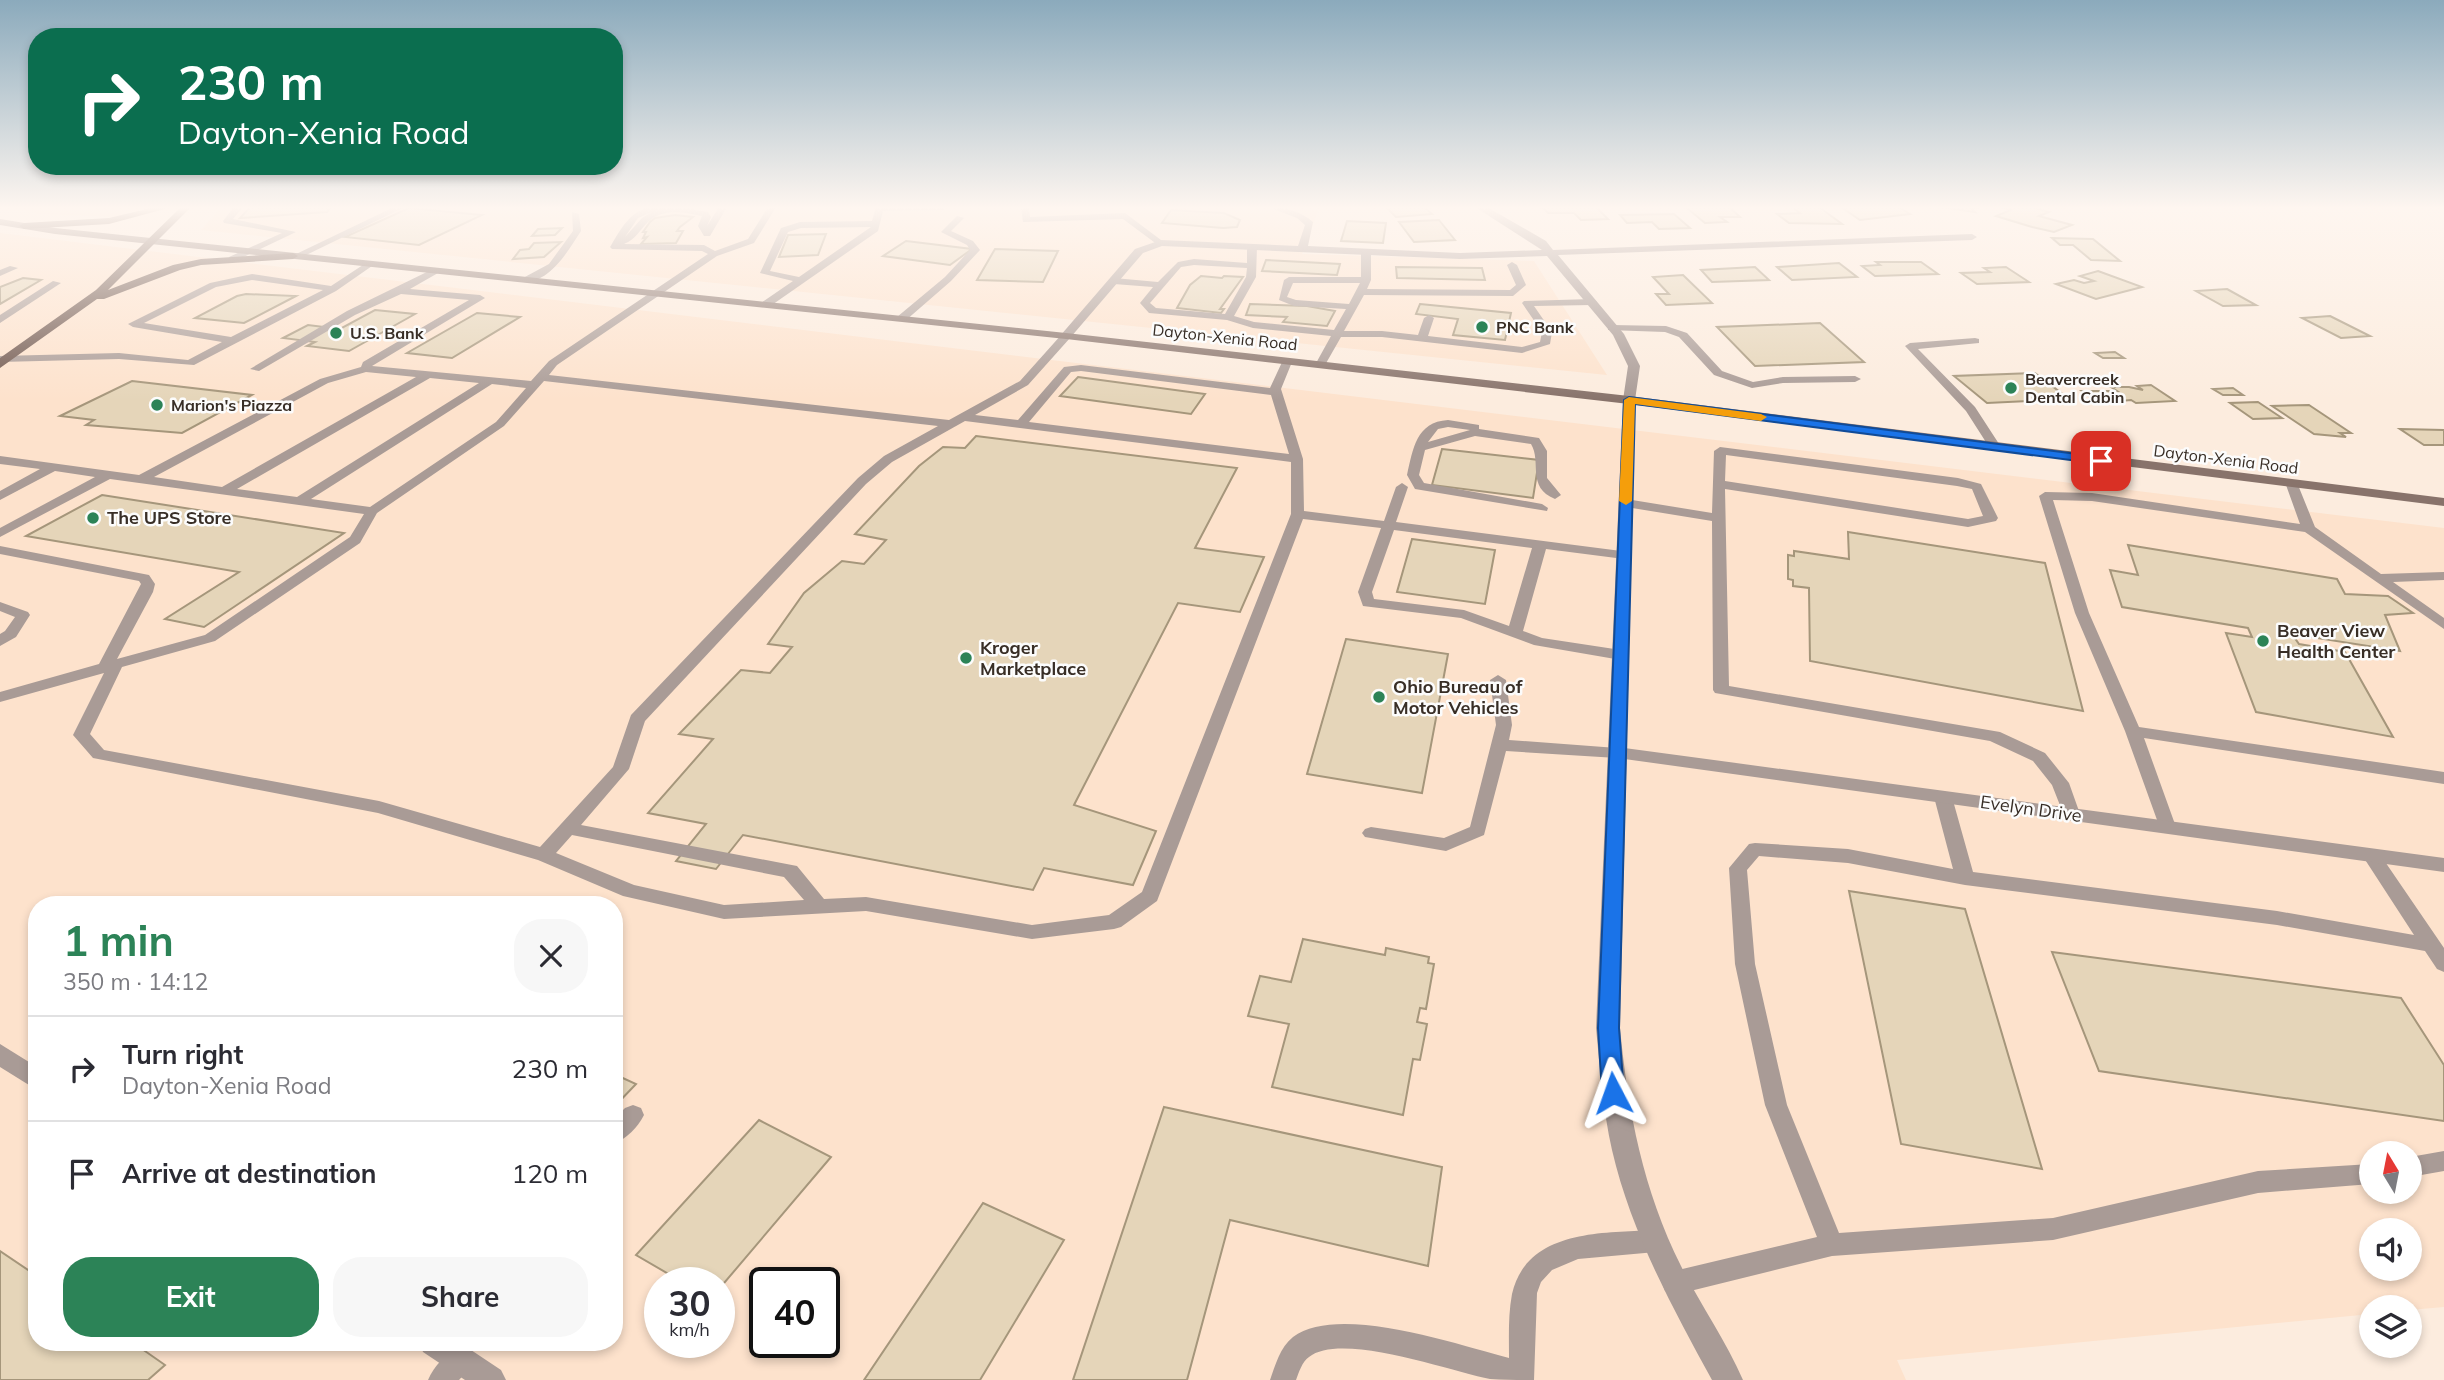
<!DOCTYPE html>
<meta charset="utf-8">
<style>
body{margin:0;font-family:Mulish,sans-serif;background:#f7f7f7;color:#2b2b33;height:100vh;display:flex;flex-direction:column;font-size:26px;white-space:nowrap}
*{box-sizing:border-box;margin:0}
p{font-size:23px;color:#7c7c81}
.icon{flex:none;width:38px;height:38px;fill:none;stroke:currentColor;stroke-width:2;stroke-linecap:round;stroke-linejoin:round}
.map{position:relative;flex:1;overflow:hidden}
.drawer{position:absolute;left:28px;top:896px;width:595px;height:455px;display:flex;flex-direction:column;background:#fff;border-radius:28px;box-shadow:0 4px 10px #0003}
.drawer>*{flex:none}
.guide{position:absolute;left:28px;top:28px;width:595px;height:147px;border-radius:28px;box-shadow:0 4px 10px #0003;background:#0b6e4f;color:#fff;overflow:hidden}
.needle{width:46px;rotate:350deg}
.tools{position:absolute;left:2359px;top:1141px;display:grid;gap:14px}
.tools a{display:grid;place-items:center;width:63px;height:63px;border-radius:50%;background:#fff;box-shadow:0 4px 10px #0003;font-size:35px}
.speed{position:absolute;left:644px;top:1267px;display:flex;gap:14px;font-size:35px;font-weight:700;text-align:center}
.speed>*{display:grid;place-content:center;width:91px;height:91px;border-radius:50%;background:#fff;box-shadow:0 4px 10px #0003;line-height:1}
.speed small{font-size:18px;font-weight:400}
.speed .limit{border:4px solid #111;border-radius:10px;background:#fff;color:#111}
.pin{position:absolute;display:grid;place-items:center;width:60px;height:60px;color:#fff;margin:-30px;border-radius:14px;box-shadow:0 4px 10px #0006}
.me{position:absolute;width:77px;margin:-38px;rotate:356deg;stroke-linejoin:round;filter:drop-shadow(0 0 5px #0008)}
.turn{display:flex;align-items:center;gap:24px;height:147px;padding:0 35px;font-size:32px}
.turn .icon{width:91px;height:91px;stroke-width:2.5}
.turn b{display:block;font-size:49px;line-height:60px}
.round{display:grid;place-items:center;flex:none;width:74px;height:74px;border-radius:28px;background:#f7f7f7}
.headline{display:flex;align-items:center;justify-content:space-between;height:119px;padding:0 35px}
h1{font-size:42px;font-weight:700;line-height:52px;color:#2c8357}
.cta{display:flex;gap:14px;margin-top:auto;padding:14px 35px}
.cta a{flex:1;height:80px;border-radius:28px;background:#2c8357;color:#fff;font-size:28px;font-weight:700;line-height:80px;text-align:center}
.cta a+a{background:#f7f7f7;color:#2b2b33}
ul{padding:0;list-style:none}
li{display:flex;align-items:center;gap:21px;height:105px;padding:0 35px;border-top:2px solid #e1e1e2}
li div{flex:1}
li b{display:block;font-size:26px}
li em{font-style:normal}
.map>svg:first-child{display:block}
.built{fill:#fde2cc;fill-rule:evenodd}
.building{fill:#e5d5b9;stroke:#a5967b;stroke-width:2}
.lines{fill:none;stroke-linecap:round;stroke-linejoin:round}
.service{fill:#a99b96;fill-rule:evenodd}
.minor{fill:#a99b96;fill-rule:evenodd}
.tertiary{fill:#a99b96;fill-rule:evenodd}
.secondary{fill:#88736b;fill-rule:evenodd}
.primary{fill:#6f574e;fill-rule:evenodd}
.route{fill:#1a73e8;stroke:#114b97;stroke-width:2}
.slow{fill:#f59e0b}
.poi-dot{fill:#2c8357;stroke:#fcfcfc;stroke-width:2.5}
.labels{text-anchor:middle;stroke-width:5;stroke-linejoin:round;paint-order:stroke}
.far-poi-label{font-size:16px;font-weight:bold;fill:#382e26;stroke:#fcfcfc;text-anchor:start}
.far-street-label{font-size:16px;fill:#382e26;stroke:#fcfcfc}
.poi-label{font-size:18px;font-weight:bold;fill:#382e26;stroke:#fcfcfc;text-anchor:start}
.street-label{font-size:18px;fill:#382e26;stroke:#fcfcfc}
</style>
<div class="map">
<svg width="2444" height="1380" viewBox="0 0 2444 1380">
<rect width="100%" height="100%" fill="#fcecde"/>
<g class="built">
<polygon points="14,207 148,207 117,217 39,214"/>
<polygon points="222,207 1273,207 1318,211 1302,254 1534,261 1607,375 201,230"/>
<path d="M0,233L2444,528V1307L2410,1310V1307H2371V1314L1897,1360L1906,1380H0ZM37,905H614V1342H37ZM2371,1153H2410V1192H2371ZM2371,1230H2410V1269H2371ZM660,1283H719V1342H660ZM765,1283H824V1342H765Z"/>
</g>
<g class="building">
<polygon points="250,207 331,207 327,212 240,218"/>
<polygon points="1386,207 1424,207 1432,214 1396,217"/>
<polygon points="1542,207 1596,207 1608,219 1581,220 1574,213 1548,213"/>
<polygon points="1698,207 1729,207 1740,217 1720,217 1727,222 1705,223 1687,208"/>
<polygon points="1792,207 1819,207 1842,224 1789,223 1777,214 1800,213"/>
<polygon points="1841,207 1899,207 1910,214 1860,220"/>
<polygon points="1940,207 1977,207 1978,208 1971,208 1975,212"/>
<polygon points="2001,207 2031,207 2049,212 2039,216 2072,225 2054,232 2032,227 1996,216 2011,210"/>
<polygon points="409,208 482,215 419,245 345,237"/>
<polygon points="1171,210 1224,213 1240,220 1237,227 1223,228 1162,223"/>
<polygon points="1674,214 1690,228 1659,229 1652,222 1627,223 1620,215"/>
<polygon points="675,215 693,217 680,227 677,231 683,231 676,243 641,244 647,237 643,238 646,232 643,232 650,222 655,218"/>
<polygon points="1439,220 1455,240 1414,242 1399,222"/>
<polygon points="1347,221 1386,223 1383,243 1341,241"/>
<polygon points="562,228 555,235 532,236 538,229"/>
<polygon points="826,234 818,255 779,257 788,235"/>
<polygon points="2052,238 2093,239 2120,261 2091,260 2073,245 2060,245"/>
<polygon points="906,241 972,249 950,265 883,256"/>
<polygon points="561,242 544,257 513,259 520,250 529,249 534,243"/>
<polygon points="995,249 1058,251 1043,282 977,280"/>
<polygon points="1266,260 1340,264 1337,275 1262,271"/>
<polygon points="1876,262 1921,262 1938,274 1875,276 1862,266 1880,265"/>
<polygon points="1839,263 1857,277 1792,280 1777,267"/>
<polygon points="1396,267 1482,268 1485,280 1397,278"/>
<polygon points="1755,267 1769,280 1712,282 1701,270"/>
<polygon points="2006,267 2029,282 1977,284 1961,273 1990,272 1984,268"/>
<polygon points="2098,271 2142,287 2096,299 2056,284 2074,280 2084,283 2094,281 2080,276"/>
<polygon points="1683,275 1712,303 1666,305 1656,294 1669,294 1653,277"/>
<polygon points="1201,276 1222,278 1224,276 1243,277 1220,309 1224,309 1221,313 1177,308 1190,285"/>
<polygon points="23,278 41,280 0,304 0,287"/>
<polygon points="2227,289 2256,305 2223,306 2196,291"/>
<polygon points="246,294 296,296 244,323 195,318 237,296"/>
<polygon points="1250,304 1307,306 1335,311 1327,326 1283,322 1287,317 1246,315"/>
<polygon points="1420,304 1511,313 1505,340 1453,335 1458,319 1416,314"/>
<polygon points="375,310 415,314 349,351 307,346 315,342 283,338 308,325 340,329"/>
<polygon points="477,313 520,317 452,358 407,353"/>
<polygon points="2330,316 2370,336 2341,338 2302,318"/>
<polygon points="1820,323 1864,362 1755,366 1717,327"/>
<polygon points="2115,352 2124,358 2103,358 2095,353"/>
<polygon points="2035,373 2069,399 1987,403 1954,376"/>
<polygon points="1078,377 1205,394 1191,414 1060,396"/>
<polygon points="132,381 252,395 182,433 86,425 94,420 60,416"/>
<polygon points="2151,385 2175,401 2136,403 2131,400 2099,403 2082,391 2117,391 2111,387 2129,387 2143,390 2137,386"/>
<polygon points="2233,388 2243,395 2223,395 2213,389"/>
<polygon points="2258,402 2282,418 2253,419 2230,403"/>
<polygon points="2309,405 2351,433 2340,433 2346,437 2314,434 2272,406"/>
<polygon points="2400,429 2444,430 2444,445 2424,445"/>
<polygon points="976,436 1237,468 1195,548 1264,557 1240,612 1178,603 1074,805 1156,831 1133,885 1044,868 1033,890 743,835 716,869 676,861 706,824 648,813 713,739 679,734 741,670 770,673 792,647 768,644 804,593 842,561 864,564 886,540 855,534 919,466 943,447 965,448"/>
<polygon points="1442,449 1539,460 1533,498 1432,485"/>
<polygon points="102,495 344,533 204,627 165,619 239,572 26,536"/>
<polygon points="1848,532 2045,563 2083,711 1810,661 1809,588 1793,586 1793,580 1788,579 1788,555 1794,556 1794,551 1849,559"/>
<polygon points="1412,539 1495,550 1485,604 1397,592"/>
<polygon points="2128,545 2337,579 2345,594 2388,596 2413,613 2385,615 2400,651 2292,634 2299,644 2345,652 2393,737 2256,712 2226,633 2252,637 2248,628 2122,607 2110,570 2138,575"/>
<polygon points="1346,639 1448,654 1422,793 1307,774"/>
<polygon points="1849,891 1965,909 2042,1169 1901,1144"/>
<polygon points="1303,939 1385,955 1386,948 1429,957 1428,963 1434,964 1426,1009 1420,1008 1417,1022 1427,1024 1420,1060 1413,1059 1403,1115 1272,1087 1289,1024 1248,1016 1260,976 1291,982"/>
<polygon points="2052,952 2401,998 2444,1065 2444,1121 2099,1071"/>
<polygon points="614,1074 636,1084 614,1107"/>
<polygon points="1164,1107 1442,1167 1428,1266 1230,1220 1187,1380 1073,1380"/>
<polygon points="759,1120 831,1157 719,1289 719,1283 684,1283 636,1255"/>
<polygon points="983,1203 1064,1240 980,1380 864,1380"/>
<polygon points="0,1251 37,1276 37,1342 132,1342 165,1365 148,1380 0,1380"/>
</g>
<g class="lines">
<g class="service">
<polygon points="234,207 243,207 233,219 296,232 235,261 229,261 229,257 282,233 224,223 223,221"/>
<polygon points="394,207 405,207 300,258 292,256"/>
<path d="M650,207L685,208L708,212L711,217L707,226L719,207H727L710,236H704L698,226L702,216C685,212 662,208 648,222C639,231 636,239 624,244L704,245L715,251L748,239L768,207H776L754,243L717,256L557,365L549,375L949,420L1020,381L1062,334H1070V338L1028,385L975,415L1018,420L1064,367L1081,365L1270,388L1283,360H1291L1292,362L1281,389L1303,459L1304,511L1384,521L1396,487L1402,483L1408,487L1396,522L1629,552L1631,555L1629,558L1624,559L1546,549L1523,631L1542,638L1621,650L1629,655L1621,660L1534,645L1461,618L1363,606L1358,592L1381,528L1303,519L1157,901L1121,927L1114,929L1032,939L866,911L724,919L623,896L538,860L378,813L93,758L73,735L104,673L0,702V692L99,664L141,584L139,581L0,554V546L149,575L155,584L153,592L117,659L205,635L350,537L364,514L110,479L0,537V528L95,477L55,471L0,500V491L40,469L0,464V456L139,475L320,379L361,367L363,362L469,300L401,294L355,315L259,371L250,369L347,311L435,268L440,271L438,273L410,289L480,295L485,298L372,366L531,381L549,361L708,254L702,251L612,249L610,247C621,229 629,212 650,207ZM652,212L642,218L625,237L638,218ZM1081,371L1271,395L1289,454L1029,422L1071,372ZM366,372L416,377L222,487L154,477L328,383ZM430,378L479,383L297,497L237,489ZM544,381L938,426L884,456L858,478L631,715L613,767L540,847L379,801L104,750L90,734L122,667L215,641L360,543L377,513L504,426ZM492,384L526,388L496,422L370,507L311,499ZM965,421L1291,462V514L1142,892L1109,915L1032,925L866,897L824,899L797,866L581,825L629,769L645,721L866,484L892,462ZM1394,530L1532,548L1509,626L1464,610L1374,599L1372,592ZM572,835L784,877L804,900L724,905L634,885L556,853Z"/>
<path d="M876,207H947L943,210L883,211L878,231L769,307H761V303L793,281L760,273L781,228L800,222L872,221ZM871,227L799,277L770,271L788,232L801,228Z"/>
<polygon points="1021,207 1029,207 1030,217 1125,213 1165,243 1158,245 1123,219 1023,222"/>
<path d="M572,212L579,214L581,231C568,251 550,283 523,282V278L549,264L573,231Z"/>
<polygon points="957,216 964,218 951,231 973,241 980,250 951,281 905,321 897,321 897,317 945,277 970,250 967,245 941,232"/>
<path d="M1252,244L1257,247L1256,277L1234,316L1254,322L1334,330L1346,309L1294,306L1279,300L1284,280L1289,277H1361V254L1366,251L1371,254V280L1367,289L1510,290L1516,285L1507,265L1512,262L1517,265L1526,285L1513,296L1364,295L1344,331H1382L1418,335L1424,318L1429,315L1434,318L1428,336L1522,347L1540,342L1542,332L1522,303L1524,301L1592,299L1597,302L1592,305L1534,306L1552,332L1550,344L1522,353L1382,337H1341L1325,365L1320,368L1315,365L1331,336L1253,328L1227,320L1149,313L1140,303L1153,287L1114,284L1109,281L1114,278L1158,282L1178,262L1194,259L1247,263V247ZM1194,265L1247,268L1246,277L1225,314L1156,308L1150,303L1181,267ZM1293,283H1360L1349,304L1296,300L1287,297Z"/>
<path d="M369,261L374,264L372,266L336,291L194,365L119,359L0,362V356L119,353L188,360L222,342L133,327L128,324L210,283L252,274L331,286ZM252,280L323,290L231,337L144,323L216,287Z"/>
<polygon points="10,266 18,268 0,276 0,270"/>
<polygon points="53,281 61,283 0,323 0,315"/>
<polygon points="1612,325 1666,326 1687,333 1722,371 1753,382 1783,377 1855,376 1861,379 1855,382 1783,383 1752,388 1714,375 1679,337 1665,332 1608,330 1608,326"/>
<polygon points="1975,338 1979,339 1979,343 1918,349 1975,407 2001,447 1995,451 1991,450 1966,411 1905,346 1910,343"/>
<path d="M1448,420L1479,425V429L1539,438L1547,451V478L1561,495L1555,499C1526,487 1542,462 1531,444L1475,436L1425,450L1419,475L1424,483L1542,504L1548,508L1547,511L1415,489L1407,475C1413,449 1416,422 1448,420ZM1448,427L1470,430L1428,442L1438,429Z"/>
<path d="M1720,447L1958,478L1981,484L1998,518L1996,521L1968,527L1725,489L1729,686L2000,732L2045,753L2069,783L2080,814L2077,818H2065L2052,785L2033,761L1990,741L1715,693L1713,690L1712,521L1626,507L1620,503L1626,499L1712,513L1714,451ZM1726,455L1957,486L1972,489L1983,516L1968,519L1725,481Z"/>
<polygon points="2292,481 2298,485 2315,527 2381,574 2444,572 2444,580 2393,582 2444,618 2444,629 2305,532 2092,501 2053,500 2089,613 2139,727 2444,772 2444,784 2144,738 2176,827 2173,831 2161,831 2125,731 2075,613 2039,496 2045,492 2092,493 2300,524 2286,485"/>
<polygon points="0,602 28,612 30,615 16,637 0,646 0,634 5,631 15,617 0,611"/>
<polygon points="1498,675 1506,680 1512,725 1509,740 1617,748 1625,753 1617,758 1506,751 1484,835 1446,851 1365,837 1362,833 1365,829 1371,827 1444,838 1470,827 1496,725 1490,680"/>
<polygon points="1943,791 1949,793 1952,797 1973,872 2277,911 2414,935 2362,855 2365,850 2377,850 2444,948 2444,972 2437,969 2425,951 2277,925 1965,885 1848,863 1759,856 1747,870 1755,964 1787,1105 1839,1233 2053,1218 2258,1171 2371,1164 2371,1184 2258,1193 2053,1240 1832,1256 1674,1295 1665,1291 1662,1283 1665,1275 1674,1271 1817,1237 1765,1105 1735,964 1729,868 1749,844 1755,843 1848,849 1953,869 1934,797 1937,793"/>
<path d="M633,1105L641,1108L644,1115C638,1127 626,1139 614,1144V1119L625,1108Z"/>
<polygon points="2444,1151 2444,1171 2410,1177 2410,1157"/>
<path d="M1656,1230L1665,1233L1668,1241L1665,1249L1656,1252L1578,1259L1552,1270L1541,1282L1537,1293L1534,1380C1520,1380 1504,1380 1490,1379C1453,1372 1341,1331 1309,1357C1302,1362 1299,1372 1296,1380H1270C1275,1366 1280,1347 1293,1337C1338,1303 1458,1345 1509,1358C1509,1338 1508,1315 1512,1294C1527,1229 1603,1233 1656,1230Z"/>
<path d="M460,1347L469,1351L473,1360L469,1369L459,1380H428C434,1366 446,1353 460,1347Z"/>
</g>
<g class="minor">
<path d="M1268,207C1286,207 1300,211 1313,222L1308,246L1460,253L1542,250L1475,207H1487L1546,241L1553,250L1972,234L1977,237L1972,240L1558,255L1624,334L1640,366L1635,400L1629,404L1623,400L1628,366L1613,335L1547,256L1460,259L1162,246L1143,253L1070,338L1060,336L1135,249L1161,240L1298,246L1305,225L1297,218Z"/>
<polygon points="1617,747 2444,858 2444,872 1610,757 1608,753 1610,749"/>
</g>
<g class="tertiary">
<path d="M1629,396L1635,400L1620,1028C1628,1112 1643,1190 1681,1266C1700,1304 1726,1341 1743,1380H1712C1672,1307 1631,1232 1612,1150C1603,1110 1600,1069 1596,1028L1623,400Z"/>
<polygon points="0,1044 37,1067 37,1090 0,1067"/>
<polygon points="419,1342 459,1342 501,1370 506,1380 465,1380 423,1352"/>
</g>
<polygon class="secondary" points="0,219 55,228 1066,333 1629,396 2444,498 2444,506 1629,404 1066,339 55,234 0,225"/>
<g class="primary">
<polygon points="155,207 172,207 109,224 24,229 19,226 24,223 109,218"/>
<polygon points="181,207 191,207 108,290 173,265 201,259 293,253 298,256 293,259 201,265 180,270 104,299 97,299 0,368 0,358 96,290"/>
</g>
</g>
<linearGradient id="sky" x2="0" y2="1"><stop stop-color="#8baabc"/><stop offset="0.52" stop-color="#fef6f0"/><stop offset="1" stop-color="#fef6f0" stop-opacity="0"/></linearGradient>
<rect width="2444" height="400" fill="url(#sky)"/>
<polygon class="route" points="1629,397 2101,457 2108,461 2101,464 1635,404 1619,1028 1624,1093 1621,1100 1613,1102 1605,1100 1602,1093 1598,1028 1624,400"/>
<polygon class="slow" points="1629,397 1761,414 1767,417 1761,421 1635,404 1632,501 1626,505 1619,501 1624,400"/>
<g class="poi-dot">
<circle cx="1482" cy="327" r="7"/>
<circle cx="336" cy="333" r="7"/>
<circle cx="2011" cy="388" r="7"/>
<circle cx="157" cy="405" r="7"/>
<circle cx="93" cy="518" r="7"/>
<circle cx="2263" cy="641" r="7"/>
<circle cx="966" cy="658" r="7"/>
<circle cx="1379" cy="697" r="7"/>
</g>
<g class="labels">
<g class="far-poi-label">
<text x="1496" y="333">PNC Bank</text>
<text x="350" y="339">U.S. Bank</text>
<text x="2025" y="385">Beavercreek<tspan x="2025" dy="18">Dental Cabin</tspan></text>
<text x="171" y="411">Marion's Piazza</text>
</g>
<g class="far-street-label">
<text transform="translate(1225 337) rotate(6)" y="6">Dayton-Xenia Road</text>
<text transform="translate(2226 459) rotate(7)" y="6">Dayton-Xenia Road</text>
</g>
<g class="poi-label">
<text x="107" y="524">The UPS Store</text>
<text x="2277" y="637">Beaver View<tspan x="2277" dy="21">Health Center</tspan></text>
<text x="980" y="654">Kroger<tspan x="980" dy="21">Marketplace</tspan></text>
<text x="1393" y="693">Ohio Bureau of<tspan x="1393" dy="21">Motor Vehicles</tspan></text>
</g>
<g class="street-label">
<text transform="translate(2031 809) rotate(8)" y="6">Evelyn Drive</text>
</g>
</g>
</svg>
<div class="tools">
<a><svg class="needle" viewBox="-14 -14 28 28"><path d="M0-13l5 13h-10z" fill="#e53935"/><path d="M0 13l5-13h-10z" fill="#7c7c81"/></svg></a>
<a><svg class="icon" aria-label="sound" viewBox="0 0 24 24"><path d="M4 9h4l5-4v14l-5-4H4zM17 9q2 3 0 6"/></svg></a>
<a><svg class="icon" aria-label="layers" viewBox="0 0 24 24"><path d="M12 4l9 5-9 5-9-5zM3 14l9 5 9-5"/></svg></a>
</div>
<div class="speed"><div>30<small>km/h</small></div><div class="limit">40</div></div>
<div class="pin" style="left:2101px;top:461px;background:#d93025"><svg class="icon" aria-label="arrive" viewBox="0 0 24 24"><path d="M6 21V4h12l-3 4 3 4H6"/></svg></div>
<svg class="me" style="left:1613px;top:1093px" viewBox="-20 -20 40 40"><path d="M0-17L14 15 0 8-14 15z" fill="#1a73e8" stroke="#fff" stroke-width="4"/></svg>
<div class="guide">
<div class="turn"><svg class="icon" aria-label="right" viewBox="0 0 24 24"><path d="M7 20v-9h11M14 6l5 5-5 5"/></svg><div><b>230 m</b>Dayton-Xenia Road</div></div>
</div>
<section class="drawer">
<div class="headline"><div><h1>1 min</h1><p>350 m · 14:12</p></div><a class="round"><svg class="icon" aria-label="close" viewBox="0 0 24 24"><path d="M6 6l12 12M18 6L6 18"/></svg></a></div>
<ul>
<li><svg class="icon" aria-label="right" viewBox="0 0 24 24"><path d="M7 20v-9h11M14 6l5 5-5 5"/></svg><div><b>Turn right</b><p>Dayton-Xenia Road</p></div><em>230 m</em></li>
<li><svg class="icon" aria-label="arrive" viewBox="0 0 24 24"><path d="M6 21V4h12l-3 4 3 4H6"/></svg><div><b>Arrive at destination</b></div><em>120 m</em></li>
</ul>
<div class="cta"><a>Exit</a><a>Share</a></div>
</section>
</div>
